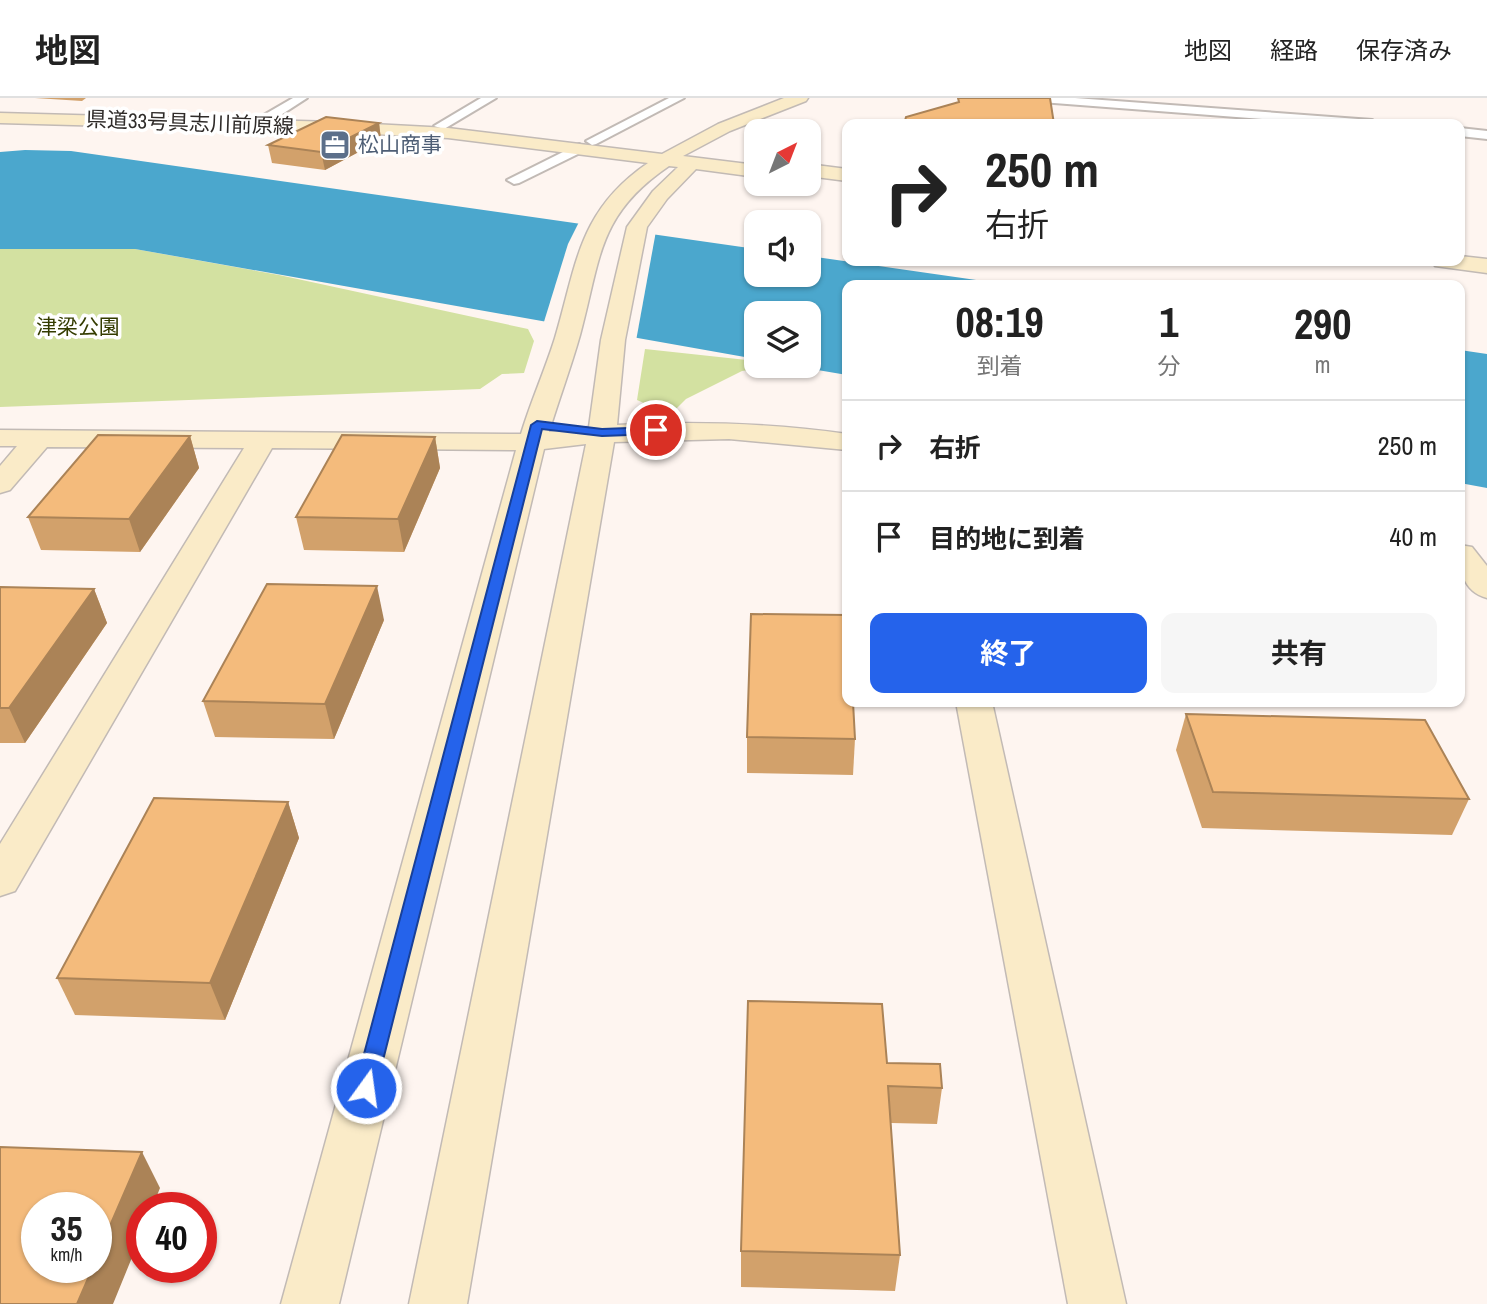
<!DOCTYPE html>
<html lang="ja">
<meta charset="utf-8">
<style>
body{margin:0;font-family:"Archivo Narrow","Noto Sans JP",sans-serif;background:#f6f6f6;color:#222;height:100vh;display:flex;flex-direction:column;font-size:26px;white-space:nowrap}
*{box-sizing:border-box;margin:0}
p{font-size:23px;color:#767676}
.icon{flex:none;width:38px;height:38px;fill:none;stroke:currentColor;stroke-width:2;stroke-linecap:round;stroke-linejoin:round}
.map{position:relative;flex:1;overflow:hidden}
.sheet{position:absolute;left:842px;top:182px;width:623px;height:427px;display:flex;flex-direction:column;background:#fff;border-radius:14px;box-shadow:0 2px 5px #0004}
.sheet>*{flex:none}
.hud{position:absolute;left:842px;top:21px;width:623px;height:147px;border-radius:14px;box-shadow:0 2px 5px #0004;background:#fff;color:#222;overflow:hidden}
.needle{width:46px;rotate:42deg}
.fabs{position:absolute;left:744px;top:21px;display:grid;gap:14px}
.fabs a{display:grid;place-items:center;width:77px;height:77px;border-radius:14px;background:#fff;box-shadow:0 2px 5px #0004;font-size:35px}
.speed{position:absolute;left:21px;top:1094px;display:flex;gap:14px;font-size:35px;font-weight:700;text-align:center}
.speed>*{display:grid;place-content:center;width:91px;height:91px;border-radius:50%;background:#fff;box-shadow:0 2px 5px #0004;line-height:1}
.speed small{font-size:18px;font-weight:400}
.speed .limit{border:10px solid #d22;background:#fff;color:#111}
.pin{position:absolute;display:grid;place-items:center;width:60px;height:60px;color:#fff;margin:-30px;border:4px solid #fff;border-radius:50%;box-shadow:0 2px 7px #0007}
.me{position:absolute;width:77px;margin:-38px;rotate:14deg;stroke-linejoin:round;filter:drop-shadow(0 0 5px #0008)}
.turn{display:flex;align-items:center;gap:24px;height:147px;padding:0 28px;font-size:32px}
.turn .icon{width:91px;height:91px;stroke-width:2.5}
.turn b{display:block;font-size:49px;line-height:60px}
.eta{display:flex;justify-content:space-evenly;align-items:center;height:119px;text-align:center}
.eta b{font-size:42px;font-weight:700;line-height:49px}
.action{display:flex;gap:14px;margin-top:auto;padding:14px 28px}
.action a{flex:1;height:80px;border-radius:14px;background:#2563eb;color:#fff;font-size:28px;font-weight:700;line-height:80px;text-align:center}
.action a+a{background:#f6f6f6;color:#222}
ul{padding:0;list-style:none}
li{display:flex;align-items:center;gap:21px;height:91px;padding:0 28px;border-top:2px solid #e0e0e0}
li div{flex:1}
li b{display:block;font-size:26px}
li em{font-style:normal}
header{display:flex;align-items:center;gap:42px;box-sizing:border-box;height:98px;padding:0 35px;background:#fff;border-bottom:2px solid #e0e0e0}
header strong{font-size:33px}
nav{display:flex;gap:38px;margin-inline-start:auto;font-size:24px}
.map>svg:first-child{display:block}
.green{fill:#d3e1a1}
.water{fill:#4ba7cd}
.pier{fill:#fef5f0}
.lines{fill:none;stroke-linecap:round;stroke-linejoin:round}
.street-casing{stroke:#c2bab5;stroke-width:4}
.secondary-casing{stroke:#c2bab5;stroke-width:3}
.street{fill:#fff;fill-rule:evenodd}
.secondary{fill:#faebc8;fill-rule:evenodd}
.wall{fill:#d2a16b}
.shaded-wall{fill:#ab8357}
.building{fill:#f4bb7c;stroke:#ab8357;stroke-width:2}
.route{fill:#2563eb;stroke:#184099;stroke-width:2}
.labels{text-anchor:middle;stroke-width:7;stroke-linejoin:round;paint-order:stroke}
.far-street-label{font-size:21px;fill:#2f2b29;stroke:#fff}
.far-service-label{font-size:21px;fill:#4e5e75;stroke:#fff;text-anchor:start}
.far-park-label{font-size:21px;fill:#343c00;stroke:#fff}
</style>
<header>
<strong>地図</strong>
<nav><a>地図</a><a>経路</a><a>保存済み</a></nav>
</header>
<div class="map">
<svg width="1487" height="1206" viewBox="0 0 1487 1206">
<rect width="100%" height="100%" fill="#fef5f0"/>
<g class="green">
<polygon points="0,151 135,151 279,177 528,231 534,243 524,275 502,276 480,291 0,309"/>
<polygon points="645,251 756,263 756,268 780,268 742,273 686,301 670,317 637,302"/>
</g>
<g class="water">
<polygon points="25,52 71,53 756,151 756,177 808,177 809,158 1011,187 847,187 847,277 794,268 808,268 808,215 756,215 756,261 135,151 0,151 0,54"/>
<polygon points="1460,252 1487,256 1487,390 1460,385"/>
</g>
<polygon class="pier" points="580,122 656,133 636,243 543,227 568,146"/>
<g class="lines">
<g class="street-casing">
<g id="street">
<polygon points="293,0 307,0 270,24 262,24 262,18"/>
<polygon points="481,0 496,0 444,31 434,28"/>
<polygon points="669,0 684,0 596,46 592,47 586,43"/>
<polygon points="1022,0 1075,0 1372,22 1378,26 1327,26 1028,3"/>
<polygon points="1460,30 1487,33 1487,41 1460,38"/>
<polygon points="579,46 585,50 584,53 519,85 514,86 507,82"/>
</g>
</g>
<g class="secondary-casing">
<g id="secondary">
<path d="M784,0H808L806,3L730,33L683,58L756,67V79L696,71L667,101L647,129L625,242L617,327C694,323 770,325 847,336V352L729,341L614,344L467,1206H409L586,346L544,351L339,1206H281L516,352L272,350L15,793L0,798V746L244,350L47,349L10,392L0,395V368L17,348H0V332L521,336C531,303 545,272 555,240C577,166 578,113 648,65L448,40L335,34L0,25V15L335,24L448,30L662,56L718,26ZM669,68L678,69L653,93L627,129L601,242L589,329L549,334C559,301 571,269 580,237C601,160 597,117 669,68Z"/>
<polygon points="808,66 847,71 847,83 808,78"/>
<polygon points="1460,158 1487,161 1487,175 1435,168 1432,163 1460,163"/>
<path d="M1460,447L1472,449L1487,468V500C1461,493 1460,470 1460,447Z"/>
<polygon points="956,604 992,604 1126,1206 1068,1206"/>
</g>
</g>
<use href="#street" class="street"/>
<use href="#secondary" class="secondary"/>
</g>
<g class="wall">
<polygon points="35,0 86,0 82,3"/>
<polygon points="379,25 381,42 325,72 272,65 268,47"/>
<polygon points="190,338 199,370 140,454 41,452 28,419"/>
<polygon points="435,339 440,370 404,454 304,452 296,419"/>
<polygon points="0,489 94,491 107,525 25,645 0,645"/>
<polygon points="384,522 334,641 215,639 203,603"/>
<polygon points="1186,616 1469,701 1452,737 1202,730 1176,652"/>
<polygon points="747,639 855,641 853,677 747,675"/>
<polygon points="288,704 299,740 225,922 75,917 57,880"/>
<polygon points="887,965 942,990 937,1026 891,1025 900,1157 895,1193 741,1189 741,1153"/>
</g>
<g class="shaded-wall">
<polygon points="379,25 381,42 325,72 321,54"/>
<polygon points="190,338 199,370 140,454 129,421"/>
<polygon points="435,339 440,370 404,454 398,421"/>
<polygon points="377,488 384,522 334,641 325,606"/>
<polygon points="94,491 107,525 25,645 9,610"/>
<polygon points="288,704 299,740 225,922 210,885"/>
<polygon points="142,1054 160,1090 152,1110 142,1110 142,1135 113,1206 77,1206 93,1169 96,1169 96,1160"/>
</g>
<g class="building">
<polygon points="958,0 1050,0 1054,26 904,26 906,19 959,4"/>
<polygon points="326,19 379,25 321,54 268,47"/>
<polygon points="98,337 190,338 129,421 28,419"/>
<polygon points="342,337 435,339 398,421 296,419"/>
<polygon points="267,486 377,488 325,606 203,603"/>
<polygon points="0,489 94,491 9,610 0,610"/>
<polygon points="751,516 847,517 847,604 853,604 855,641 747,639"/>
<polygon points="1186,616 1425,622 1469,701 1213,694"/>
<polygon points="154,700 288,704 210,885 57,880"/>
<polygon points="748,903 882,906 887,965 940,966 942,990 888,988 900,1157 741,1153"/>
<polygon points="0,1049 142,1054 96,1160 96,1110 37,1110 37,1169 93,1169 77,1206 0,1206"/>
</g>
<polygon class="route" points="537,323 602,331 656,329 662,332 656,336 602,338 542,331 376,990 373,997 366,1000 358,997 355,990 531,327"/>
<defs>
<g id="office-square" transform="scale(1.575)"><rect x="-9" y="-9" width="18" height="18" rx="4" fill="#5c6f8a" stroke="#fff"/><path d="M-6-3h4V-5.5h4V-3h4V5H-6ZM-1-4.5V-3h2v-1.5ZM-6 0V1H6V0Z" fill="#fff"/></g>
</defs>
<g fill-rule="evenodd">
<use href="#office-square" x="335" y="47"/>
</g>
<g class="labels">
<g class="far-street-label">
<text transform="translate(190 25) rotate(2)" y="7">県道33号具志川前原線</text>
</g>
<g class="far-service-label">
<text x="358" y="54">松山商事</text>
</g>
<g class="far-park-label">
<text x="78" y="236">津梁公園</text>
</g>
</g>
</svg>
<div class="fabs">
<a><svg class="needle" viewBox="-14 -14 28 28"><path d="M0-13l5 13h-10z" fill="#e53935"/><path d="M0 13l5-13h-10z" fill="#767676"/></svg></a>
<a><svg class="icon" aria-label="sound" viewBox="0 0 24 24"><path d="M4 9h4l5-4v14l-5-4H4zM17 9q2 3 0 6"/></svg></a>
<a><svg class="icon" aria-label="layers" viewBox="0 0 24 24"><path d="M12 4l9 5-9 5-9-5zM3 14l9 5 9-5"/></svg></a>
</div>
<div class="speed"><div>35<small>km/h</small></div><div class="limit">40</div></div>
<div class="pin" style="left:656px;top:332px;background:#d93025"><svg class="icon" aria-label="arrive" viewBox="0 0 24 24"><path d="M6 21V4h12l-3 4 3 4H6"/></svg></div>
<svg class="me" style="left:366px;top:990px" viewBox="-20 -20 40 40"><circle r="17" fill="#2563eb" stroke="#fff" stroke-width="3"/><path d="M0-11L8 9 0 5-8 9z" fill="#fff"/></svg>
<div class="hud">
<div class="turn"><svg class="icon" aria-label="right" viewBox="0 0 24 24"><path d="M7 20v-9h11M14 6l5 5-5 5"/></svg><div><b>250 m</b>右折</div></div>
</div>
<section class="sheet">
<div class="eta">
<div><b>08:19</b><p>到着</p></div>
<div><b>1</b><p>分</p></div>
<div><b>290</b><p>m</p></div>
</div>
<ul>
<li><svg class="icon" aria-label="right" viewBox="0 0 24 24"><path d="M7 20v-9h11M14 6l5 5-5 5"/></svg><div><b>右折</b></div><em>250 m</em></li>
<li><svg class="icon" aria-label="arrive" viewBox="0 0 24 24"><path d="M6 21V4h12l-3 4 3 4H6"/></svg><div><b>目的地に到着</b></div><em>40 m</em></li>
</ul>
<div class="action"><a>終了</a><a>共有</a></div>
</section>
</div>
